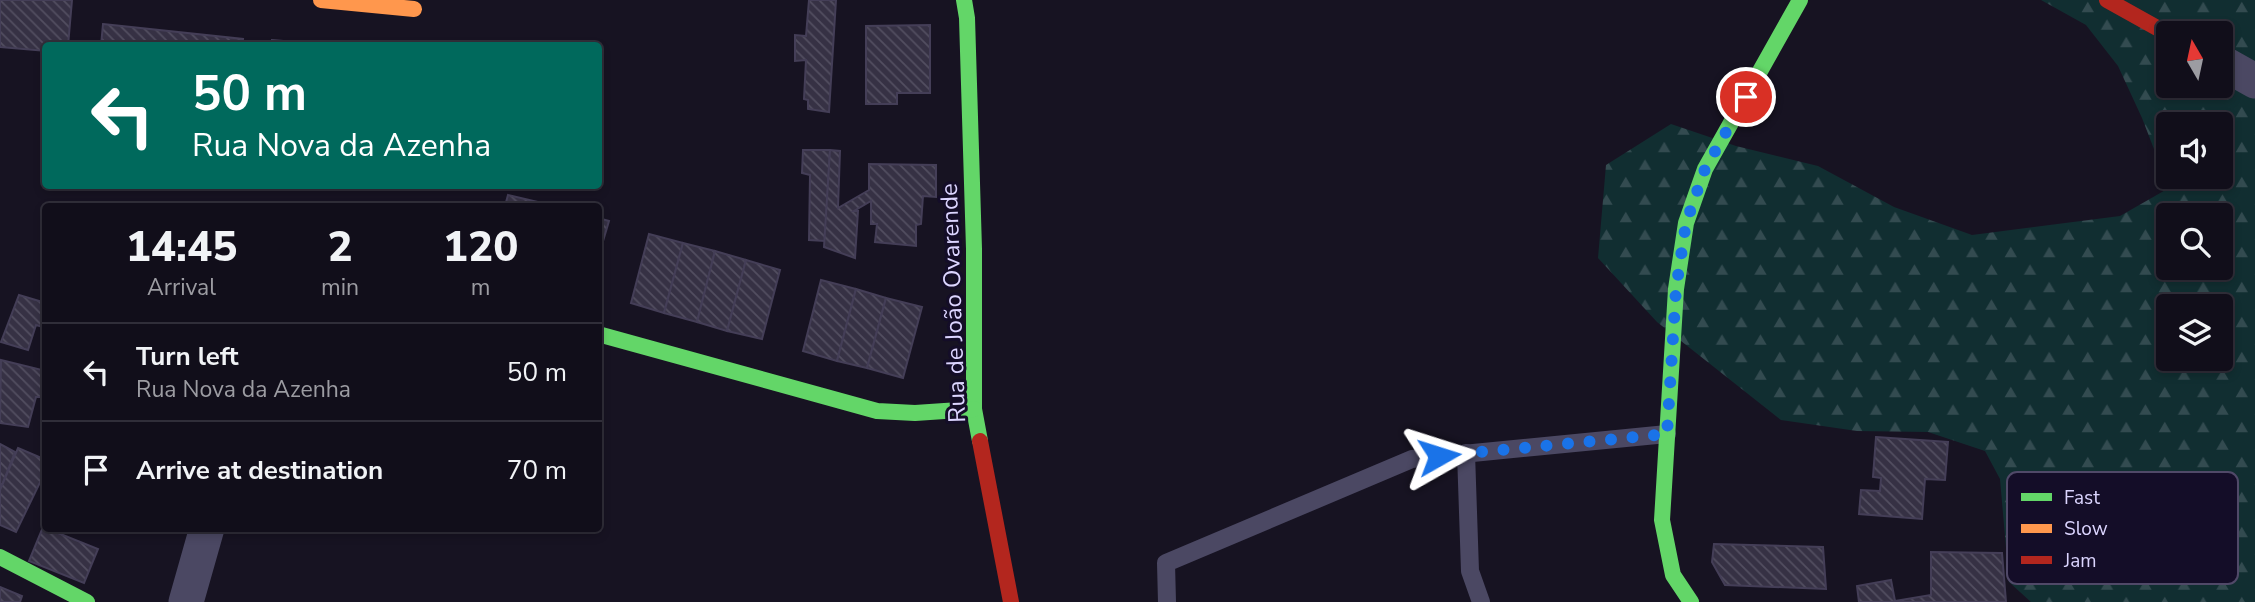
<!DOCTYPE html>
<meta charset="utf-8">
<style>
body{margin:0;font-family:"Nunito Sans",sans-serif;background:#1a1723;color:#f1f3f6;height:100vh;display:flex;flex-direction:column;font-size:26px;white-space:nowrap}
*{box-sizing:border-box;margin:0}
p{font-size:23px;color:#9c9ca2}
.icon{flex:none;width:38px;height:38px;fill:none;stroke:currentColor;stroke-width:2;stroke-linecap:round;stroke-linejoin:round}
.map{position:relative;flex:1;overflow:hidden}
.details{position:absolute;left:42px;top:203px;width:560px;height:329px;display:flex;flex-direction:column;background:#110e1a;border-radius:7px;box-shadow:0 4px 10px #0003,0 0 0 2px #302e39}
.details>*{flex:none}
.hud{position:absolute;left:42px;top:42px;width:560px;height:147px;border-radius:7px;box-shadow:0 4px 10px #0003,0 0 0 2px #302e39;background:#00695c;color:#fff;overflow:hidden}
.needle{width:46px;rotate:351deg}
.tools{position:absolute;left:2156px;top:21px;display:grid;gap:14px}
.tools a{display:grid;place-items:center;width:77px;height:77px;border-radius:7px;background:#110e1a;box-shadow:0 4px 10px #0003,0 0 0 2px #302e39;font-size:35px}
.pin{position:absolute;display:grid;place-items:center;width:60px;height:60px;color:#fff;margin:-30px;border:4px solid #fff;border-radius:50%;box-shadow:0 2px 7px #0007}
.me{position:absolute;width:77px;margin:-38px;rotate:84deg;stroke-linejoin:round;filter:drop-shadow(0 0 5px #0008)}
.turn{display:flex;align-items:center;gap:24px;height:147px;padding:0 35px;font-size:32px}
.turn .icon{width:91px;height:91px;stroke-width:2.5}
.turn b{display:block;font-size:49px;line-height:60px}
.eta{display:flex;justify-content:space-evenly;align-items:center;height:119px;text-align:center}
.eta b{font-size:42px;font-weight:800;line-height:49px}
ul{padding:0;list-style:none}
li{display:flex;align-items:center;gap:21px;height:98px;padding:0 35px;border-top:2px solid #302e39}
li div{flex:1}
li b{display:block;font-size:26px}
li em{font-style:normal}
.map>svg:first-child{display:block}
.forest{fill:url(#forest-firs);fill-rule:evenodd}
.building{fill:url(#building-back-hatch);stroke:#443e57;stroke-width:2}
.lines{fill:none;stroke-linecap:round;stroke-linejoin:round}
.lane{stroke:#4b4863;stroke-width:18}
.street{stroke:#4b4863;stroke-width:35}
.fast{stroke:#63d668;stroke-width:16}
.slow{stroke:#ff974d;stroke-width:16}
.jam{stroke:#b3261e;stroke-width:16}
.route{stroke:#1a73e8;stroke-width:12;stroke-dasharray:0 21.6}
.labels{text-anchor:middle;stroke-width:6;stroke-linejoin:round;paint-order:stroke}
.street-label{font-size:24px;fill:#dcd5ff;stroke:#140d28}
.key{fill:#140d28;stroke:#504968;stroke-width:2}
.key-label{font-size:19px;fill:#dcd5ff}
</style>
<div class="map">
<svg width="2255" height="602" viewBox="0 0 2255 602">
<defs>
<pattern id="forest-firs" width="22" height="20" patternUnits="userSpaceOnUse" patternTransform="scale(1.75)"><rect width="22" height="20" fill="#112e31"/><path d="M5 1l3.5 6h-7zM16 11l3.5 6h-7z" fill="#334b50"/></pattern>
<pattern id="building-back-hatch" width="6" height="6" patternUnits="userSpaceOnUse" patternTransform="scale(1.75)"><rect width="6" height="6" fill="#363144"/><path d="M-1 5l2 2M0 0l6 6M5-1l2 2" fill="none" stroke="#524e60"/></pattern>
</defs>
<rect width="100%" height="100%" fill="#171322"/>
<path class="forest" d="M2041,0H2255V602H2031L2009,582L2000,479L1985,451L1928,432L1857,431L1781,420L1657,322L1598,258L1606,165L1671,124L1736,146L1818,166L1894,207L1972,235L2120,216L2169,188L2142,118L2118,66L2086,25ZM2168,33H2221V86H2168ZM2168,124H2221V177H2168ZM2168,215H2221V268H2168ZM2168,306H2221V359H2168Z"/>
<g class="building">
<polygon points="0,0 72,0 68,46 46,46 46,51 0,47"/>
<polygon points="809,0 836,0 829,112 808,109 808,100 804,99 806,60 795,61 795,35 806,36"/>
<polygon points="103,24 243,39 242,46 101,46"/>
<polygon points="930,25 930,93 897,93 897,104 866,104 866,26"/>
<polygon points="272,40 342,46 272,46"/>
<polygon points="803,150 830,150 825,241 809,240 810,175 802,173"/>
<polygon points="830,150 840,151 838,208 869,190 869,164 936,165 936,197 923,196 921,224 916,225 916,246 875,242 877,224 871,224 871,201 854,211 858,211 855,258 824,247"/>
<polygon points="508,195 542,203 541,206 505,206"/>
<polygon points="598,218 609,221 598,258"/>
<polygon points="649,234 683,243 664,313 631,303"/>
<polygon points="683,243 715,251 697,322 664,313"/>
<polygon points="715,251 746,260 727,331 697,322"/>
<polygon points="746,260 780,270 762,339 727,331"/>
<polygon points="821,280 856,289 837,361 803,351"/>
<polygon points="856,289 886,298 867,368 837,361"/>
<polygon points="19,295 46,303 46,328 36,325 28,350 1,342"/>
<polygon points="886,298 922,307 903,378 867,368"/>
<polygon points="1,360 46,371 46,397 36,397 28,427 0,423"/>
<polygon points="1876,437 1948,442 1945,480 1925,479 1922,519 1859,514 1861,490 1880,491 1881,478 1873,477"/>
<polygon points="0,444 15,452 0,490"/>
<polygon points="18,448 46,460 46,470 16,532 0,525 0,490"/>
<polygon points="43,527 98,549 84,583 29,561"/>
<polygon points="1714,544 1823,547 1826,589 1725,585 1712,562"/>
<polygon points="1931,552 2002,553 2006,602 1859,602 1857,586 1891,580 1895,601 1931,595"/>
<polygon points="0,587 22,596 20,602 0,602"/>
</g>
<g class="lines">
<g class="lane">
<polyline points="1466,453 1470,571 1481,602"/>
<polyline points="1167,602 1166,563 1412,459 1667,434"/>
</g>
<g class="street">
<polyline points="2221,62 2255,81"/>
<polyline points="186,602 207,528"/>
</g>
<g class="fast">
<polyline points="964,0 967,18 974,249 974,409 980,441"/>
<polyline points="598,334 877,411 915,413 974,409"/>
<polyline points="0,557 87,602"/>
<polyline points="1691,602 1673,575 1662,520 1676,289 1686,223 1705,169 1800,0"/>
</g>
<polyline class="slow" points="321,0 414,9"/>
<g class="jam">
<polyline points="2107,0 2168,34"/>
<polyline points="980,441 1011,602"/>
</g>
</g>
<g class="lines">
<polyline class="route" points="1439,456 1667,434 1676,289 1686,223 1705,169 1746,97"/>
</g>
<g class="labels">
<g class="street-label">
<text transform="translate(953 303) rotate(-92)" y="8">Rua de João Ovarende</text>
</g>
</g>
<rect x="2007" y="472" width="231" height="112" rx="10" class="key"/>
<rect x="2021" y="493" width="31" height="8" fill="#63d668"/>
<rect x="2021" y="524" width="31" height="9" fill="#ff974d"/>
<rect x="2021" y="556" width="31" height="8" fill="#b3261e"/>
<g class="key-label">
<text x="2064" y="504">Fast</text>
<text x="2064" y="535">Slow</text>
<text x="2064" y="567">Jam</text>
</g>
</svg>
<div class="tools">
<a><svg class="needle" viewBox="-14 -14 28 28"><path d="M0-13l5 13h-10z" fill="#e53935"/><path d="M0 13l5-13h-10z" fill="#9c9ca2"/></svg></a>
<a><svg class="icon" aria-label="sound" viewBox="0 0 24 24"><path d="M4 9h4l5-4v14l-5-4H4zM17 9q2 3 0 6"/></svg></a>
<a><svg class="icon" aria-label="search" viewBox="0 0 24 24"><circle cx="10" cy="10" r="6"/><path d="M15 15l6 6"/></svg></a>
<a><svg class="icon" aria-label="layers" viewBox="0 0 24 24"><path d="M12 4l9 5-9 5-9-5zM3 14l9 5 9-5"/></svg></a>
</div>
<div class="pin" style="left:1746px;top:97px;background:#d93025"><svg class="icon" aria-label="arrive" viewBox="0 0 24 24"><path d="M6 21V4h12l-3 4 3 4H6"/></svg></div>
<svg class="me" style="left:1439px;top:456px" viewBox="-20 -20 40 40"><path d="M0-17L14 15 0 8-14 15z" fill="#1a73e8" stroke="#fff" stroke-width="4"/></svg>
<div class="hud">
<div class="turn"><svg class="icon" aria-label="left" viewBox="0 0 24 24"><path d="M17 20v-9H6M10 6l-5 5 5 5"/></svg><div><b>50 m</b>Rua Nova da Azenha</div></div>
</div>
<section class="details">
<div class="eta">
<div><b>14:45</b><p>Arrival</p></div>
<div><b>2</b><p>min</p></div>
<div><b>120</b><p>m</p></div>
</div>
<ul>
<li><svg class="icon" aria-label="left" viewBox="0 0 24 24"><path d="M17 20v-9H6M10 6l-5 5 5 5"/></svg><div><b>Turn left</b><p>Rua Nova da Azenha</p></div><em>50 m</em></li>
<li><svg class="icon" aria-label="arrive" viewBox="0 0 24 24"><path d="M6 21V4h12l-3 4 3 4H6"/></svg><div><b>Arrive at destination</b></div><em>70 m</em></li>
</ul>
</section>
</div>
